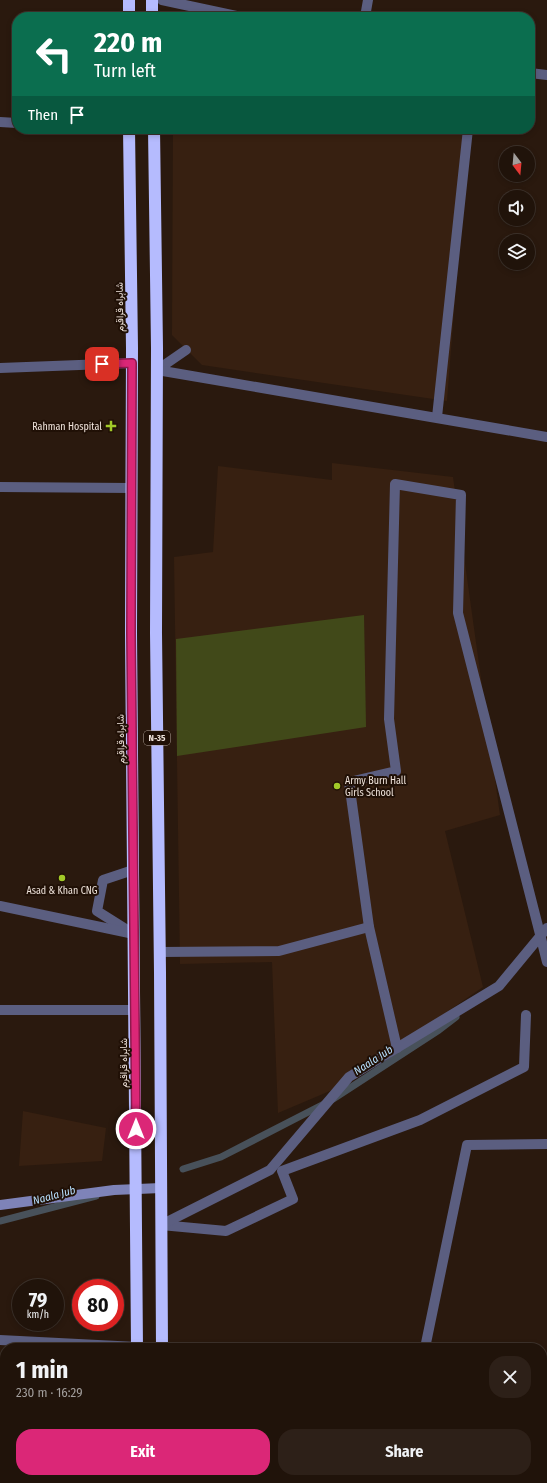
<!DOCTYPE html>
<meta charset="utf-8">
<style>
body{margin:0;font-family:"Fira Sans Condensed",Vazirmatn,sans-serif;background:#2d2018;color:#f1f3f6;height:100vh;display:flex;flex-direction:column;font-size:15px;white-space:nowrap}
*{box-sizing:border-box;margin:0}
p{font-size:13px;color:#a29e9c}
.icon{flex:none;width:22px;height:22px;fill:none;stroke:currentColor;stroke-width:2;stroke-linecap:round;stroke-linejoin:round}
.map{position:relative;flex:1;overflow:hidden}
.sheet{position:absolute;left:0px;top:1343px;width:547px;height:140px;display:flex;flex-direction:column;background:#20130a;border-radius:16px 16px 0 0;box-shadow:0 2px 6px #0003,0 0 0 1px #3d322b}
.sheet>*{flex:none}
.guide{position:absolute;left:12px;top:12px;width:523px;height:122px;border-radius:16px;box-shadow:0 2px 6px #0003,0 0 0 1px #3d322b;background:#0b6e4f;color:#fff;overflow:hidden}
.needle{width:26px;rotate:164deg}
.fabs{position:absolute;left:499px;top:146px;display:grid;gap:8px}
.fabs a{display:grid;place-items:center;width:36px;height:36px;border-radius:50%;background:#20130a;box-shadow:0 2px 6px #0003,0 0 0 1px #3d322b;font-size:20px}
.speed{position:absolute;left:12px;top:1279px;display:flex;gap:8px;font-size:20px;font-weight:700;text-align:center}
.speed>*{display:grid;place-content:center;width:52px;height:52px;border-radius:50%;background:#20130a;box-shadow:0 2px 6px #0003,0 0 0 1px #3d322b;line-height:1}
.speed small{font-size:10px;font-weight:400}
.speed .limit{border:6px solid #d22;background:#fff;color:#111}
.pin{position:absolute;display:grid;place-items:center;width:34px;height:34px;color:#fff;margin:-17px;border-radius:8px;box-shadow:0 2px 6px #0006}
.me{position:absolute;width:44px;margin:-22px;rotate:0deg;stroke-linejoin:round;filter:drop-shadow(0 0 3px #0008)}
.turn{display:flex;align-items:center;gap:14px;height:84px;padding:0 16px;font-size:18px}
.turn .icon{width:52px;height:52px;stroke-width:2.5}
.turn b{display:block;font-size:28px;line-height:34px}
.then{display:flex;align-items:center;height:38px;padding:0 16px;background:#0003;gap:8px;font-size:15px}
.round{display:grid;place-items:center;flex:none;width:42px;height:42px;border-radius:16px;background:#2d2018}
.headline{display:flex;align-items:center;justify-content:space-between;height:68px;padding:0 16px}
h1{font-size:24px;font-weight:700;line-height:30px}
.cta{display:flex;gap:8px;margin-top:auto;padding:8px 16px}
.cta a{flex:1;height:46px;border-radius:16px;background:#db2777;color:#fff;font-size:16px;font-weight:700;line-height:46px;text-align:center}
.cta a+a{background:#2d2018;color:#f1f3f6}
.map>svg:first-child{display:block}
.built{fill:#372011}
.green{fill:#414919}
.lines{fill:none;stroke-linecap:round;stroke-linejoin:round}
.stream{stroke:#48515a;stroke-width:7}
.lane{stroke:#5b5e80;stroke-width:10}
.street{stroke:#5b5e80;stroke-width:10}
.secondary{stroke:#7e83b8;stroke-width:10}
.highway{stroke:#b5bbfe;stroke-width:12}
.route-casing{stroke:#8e194d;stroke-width:10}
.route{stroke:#db2777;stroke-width:7}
.poi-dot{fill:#a2c928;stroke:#201006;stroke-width:1.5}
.labels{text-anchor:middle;stroke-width:4;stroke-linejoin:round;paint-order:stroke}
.shield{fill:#201006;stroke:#b1a49b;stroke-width:1}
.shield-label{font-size:9px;font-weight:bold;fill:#efe3db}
.street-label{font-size:10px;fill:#efe3db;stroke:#201006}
.poi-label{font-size:10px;fill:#efe3db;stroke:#201006;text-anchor:end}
.water-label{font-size:11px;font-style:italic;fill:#b8e1ff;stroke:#201006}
</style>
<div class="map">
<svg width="547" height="1483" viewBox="0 0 547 1483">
<rect width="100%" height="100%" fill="#2a190e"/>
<g class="built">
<polygon points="173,129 468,129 447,401 202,365 172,335"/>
<polygon points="332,463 453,477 500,815 445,831 483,987 337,1088 278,1113 272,962 180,964 174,557 213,552 218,466 332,480"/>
<polygon points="23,1111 106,1128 102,1161 19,1166"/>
<polygon points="0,1355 5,1355 5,1478 111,1478 111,1483 0,1483"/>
</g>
<g class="green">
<polygon points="364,615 366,727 177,756 176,639"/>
<polygon points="542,1403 547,1403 547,1483 194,1483 194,1478 542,1478"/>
</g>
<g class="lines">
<g class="stream">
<polyline points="333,1099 439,1030 456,1017"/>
<polyline points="183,1169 221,1157 324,1104"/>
<polyline points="0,1221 96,1196"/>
</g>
<g class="lane">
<polyline points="157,370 186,350"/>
<polyline points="132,933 97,911 103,880 133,870"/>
<polyline points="160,952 279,951 369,927"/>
<polyline points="397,1048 369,927 349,782 396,771 389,719 395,484 461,495 458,613 541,938"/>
<polyline points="161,1225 226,1231 293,1199 282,1171 420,1120 524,1067 526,1015"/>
<polyline points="0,1340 137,1347"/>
<polyline points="82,1483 82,1478"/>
</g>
<g class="street">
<polyline points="162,0 241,17"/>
<polyline points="365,17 368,0"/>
<polyline points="530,73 547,75"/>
<polyline points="0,122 17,123"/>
<polyline points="0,368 132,363"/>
<polyline points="157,370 547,437"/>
<polyline points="437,417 468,129"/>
<polyline points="0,487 131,488"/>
<polyline points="0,906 134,934"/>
<polyline points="541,938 547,962"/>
<polyline points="0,1010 135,1010"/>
<polyline points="161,1225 270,1170 349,1077 499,986 547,928"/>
<polyline points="425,1348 467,1145 547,1144"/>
</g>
<g class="secondary">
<polyline points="0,1205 114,1190 161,1188"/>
<polyline points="162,1347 173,1348"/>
<polyline points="542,1383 547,1382"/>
</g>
<g class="highway">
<polyline points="152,0 152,17"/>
<polyline points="129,17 129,0"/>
<polyline points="129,129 132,348 131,633 137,1348"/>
<polyline points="154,129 157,348 156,633 160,972 162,1348"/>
<polyline points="135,1483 135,1478"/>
<polyline points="161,1483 161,1478"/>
</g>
</g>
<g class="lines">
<g class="route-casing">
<polyline id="route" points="102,364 132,363 131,633 136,1129"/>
</g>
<use href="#route" class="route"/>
</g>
<g class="poi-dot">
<path d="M109 420h4v4h4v4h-4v4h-4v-4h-4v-4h4z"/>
<circle cx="337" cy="786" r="4"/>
<circle cx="62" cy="878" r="4"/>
</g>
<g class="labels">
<rect class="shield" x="144" y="731" width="26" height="14" rx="3"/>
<g class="shield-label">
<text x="157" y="741">N-35</text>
</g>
<g class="street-label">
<text transform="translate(119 307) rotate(-91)" y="4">شاہراہ قراقرم</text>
<text transform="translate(120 739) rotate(-91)" y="4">شاہراہ قراقرم</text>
<text transform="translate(123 1063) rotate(-90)" y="4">شاہراہ قراقرم</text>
</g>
<g class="poi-label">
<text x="102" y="430">Rahman Hospital</text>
<text x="345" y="784" text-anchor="start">Army Burn Hall<tspan x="345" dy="12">Girls School</tspan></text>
<text x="62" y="894" text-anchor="middle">Asad &amp; Khan CNG</text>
</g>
<g class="water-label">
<text transform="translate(373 1060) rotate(-33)" y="4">Naala Jub</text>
<text transform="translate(54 1195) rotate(-15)" y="4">Naala Jub</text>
</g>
</g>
</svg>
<div class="fabs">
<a><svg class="needle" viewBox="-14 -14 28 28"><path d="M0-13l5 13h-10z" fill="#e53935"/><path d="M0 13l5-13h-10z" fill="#a29e9c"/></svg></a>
<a><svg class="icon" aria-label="sound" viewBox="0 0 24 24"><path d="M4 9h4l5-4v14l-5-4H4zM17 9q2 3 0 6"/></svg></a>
<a><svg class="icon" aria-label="layers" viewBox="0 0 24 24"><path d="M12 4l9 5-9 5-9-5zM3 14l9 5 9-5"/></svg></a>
</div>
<div class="speed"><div>79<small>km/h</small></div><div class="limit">80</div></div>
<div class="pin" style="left:102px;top:364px;background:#d93025"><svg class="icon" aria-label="arrive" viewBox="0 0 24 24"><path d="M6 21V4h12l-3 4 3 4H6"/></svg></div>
<svg class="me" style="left:136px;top:1129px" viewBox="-20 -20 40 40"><circle r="17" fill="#db2777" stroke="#fff" stroke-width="3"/><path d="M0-11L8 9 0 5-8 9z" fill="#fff"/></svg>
<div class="guide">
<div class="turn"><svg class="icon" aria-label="left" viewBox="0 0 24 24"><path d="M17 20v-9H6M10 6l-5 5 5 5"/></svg><div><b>220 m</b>Turn left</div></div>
<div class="then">Then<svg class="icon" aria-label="arrive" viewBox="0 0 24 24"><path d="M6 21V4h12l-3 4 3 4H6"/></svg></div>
</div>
<section class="sheet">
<div class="headline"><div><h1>1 min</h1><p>230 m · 16:29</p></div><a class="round"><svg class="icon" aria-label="close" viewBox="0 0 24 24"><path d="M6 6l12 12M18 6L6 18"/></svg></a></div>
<div class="cta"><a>Exit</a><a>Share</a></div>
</section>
</div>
